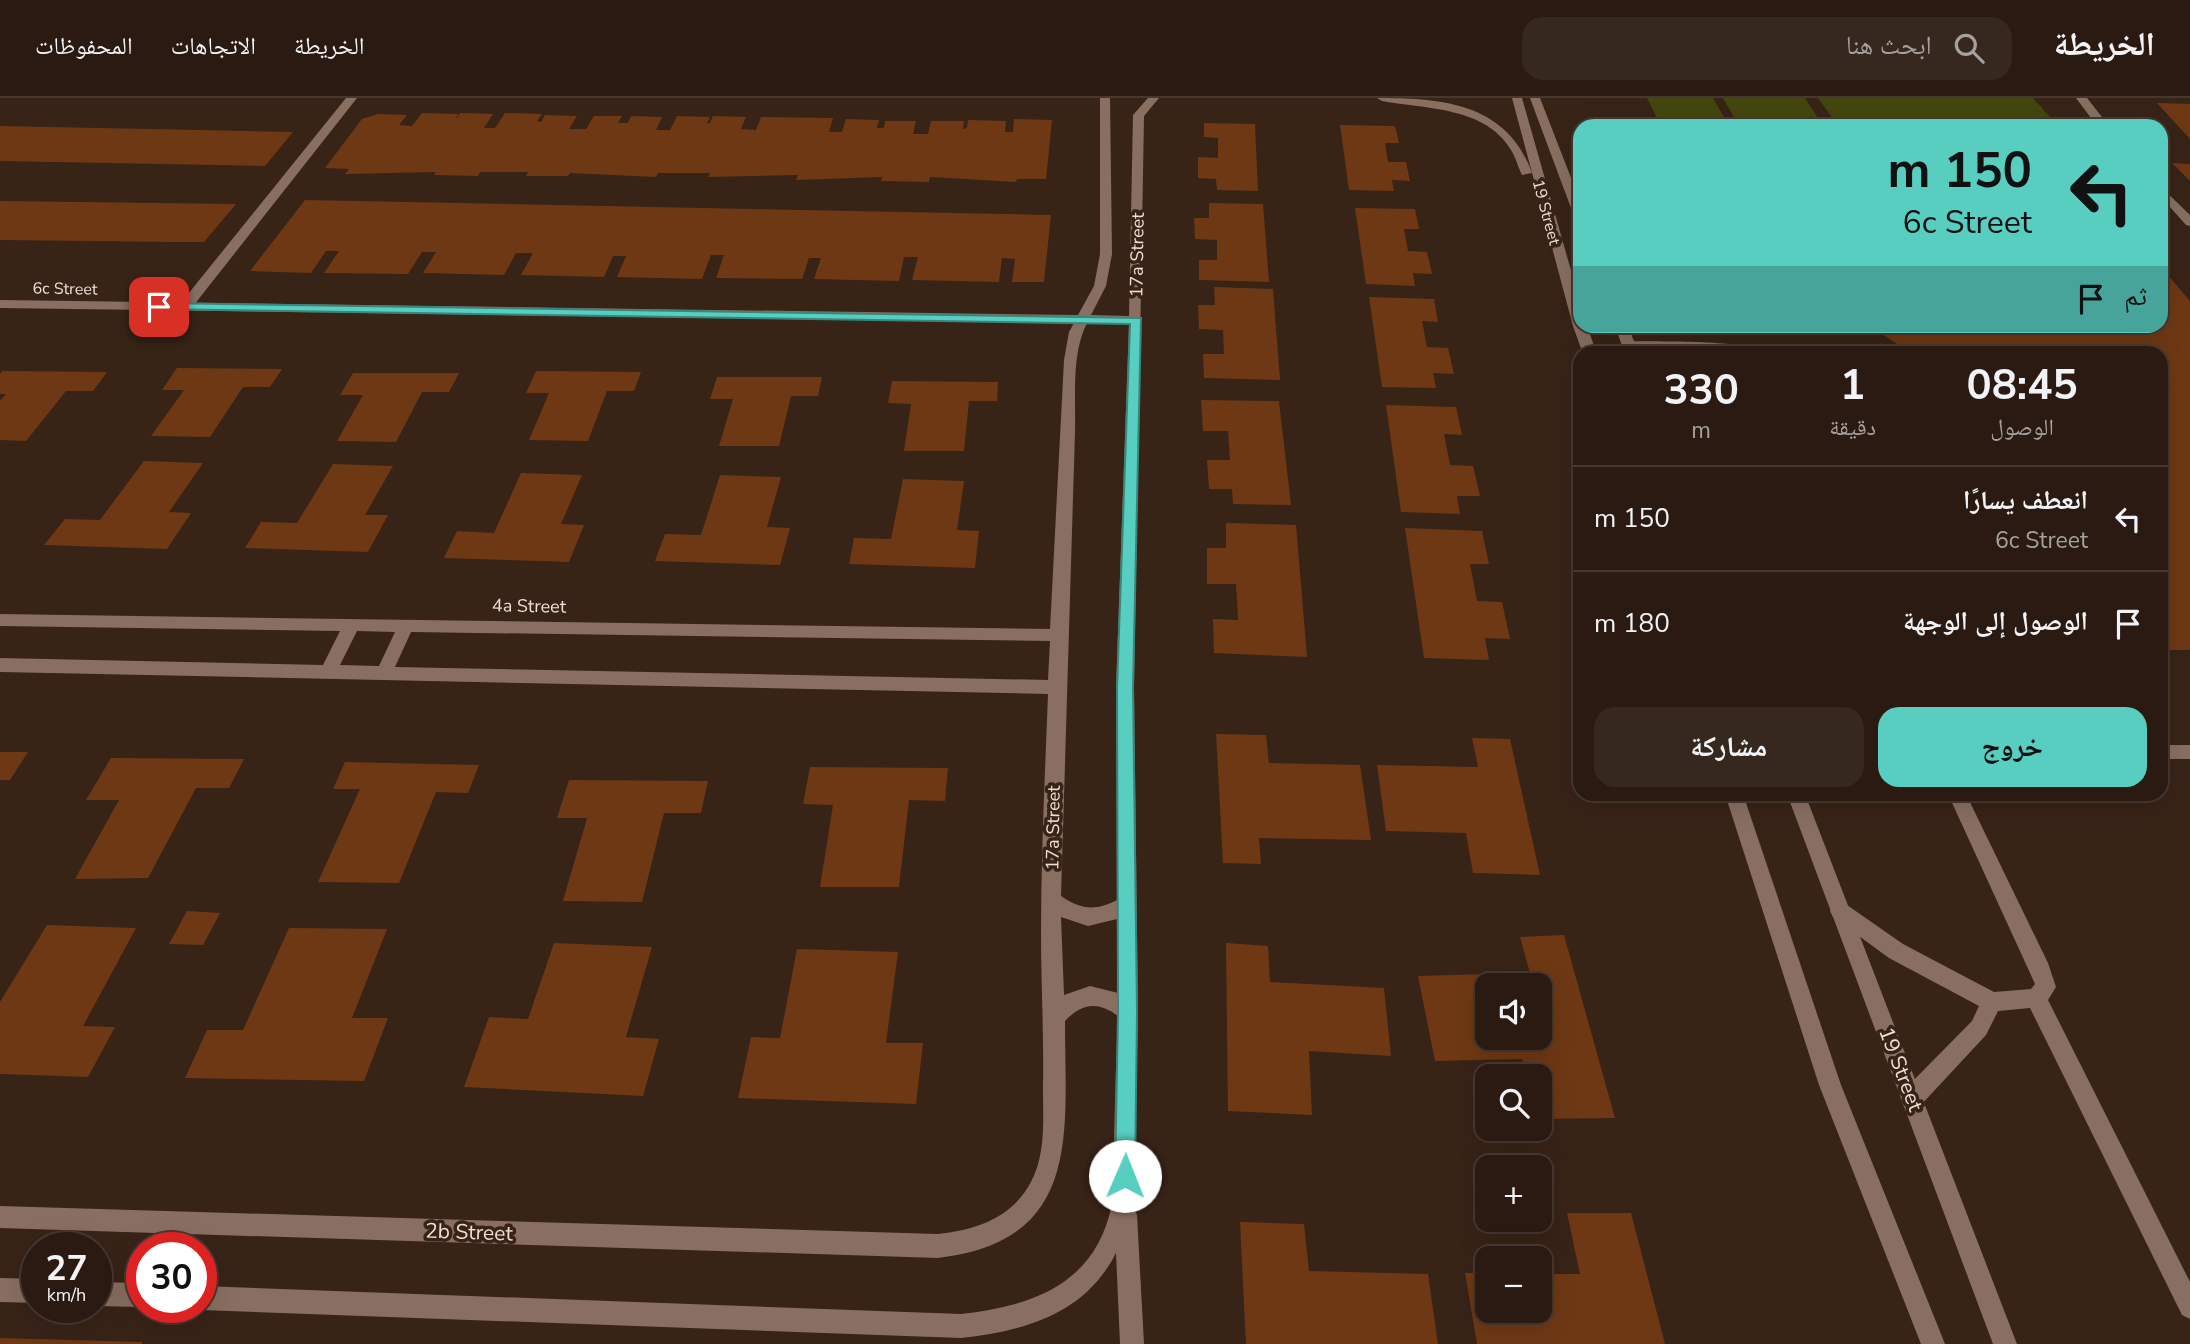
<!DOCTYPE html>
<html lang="ar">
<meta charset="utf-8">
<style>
body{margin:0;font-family:"Nunito Sans","Noto Naskh Arabic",sans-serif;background:#36271f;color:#f1f3f6;direction:rtl;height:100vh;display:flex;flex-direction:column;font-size:26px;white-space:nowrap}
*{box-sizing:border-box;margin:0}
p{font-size:23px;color:#a5a19f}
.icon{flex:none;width:38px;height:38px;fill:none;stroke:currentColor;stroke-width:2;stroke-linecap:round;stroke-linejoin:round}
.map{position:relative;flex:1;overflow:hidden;direction:ltr}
.panel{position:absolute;left:1573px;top:248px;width:595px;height:455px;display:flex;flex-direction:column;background:#2a1a11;border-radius:21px;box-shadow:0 7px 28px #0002,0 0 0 2px #463831;direction:rtl}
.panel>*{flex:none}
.banner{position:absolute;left:1573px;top:21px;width:595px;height:214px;border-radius:21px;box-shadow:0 7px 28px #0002,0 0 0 2px #463831;direction:rtl;background:#58cec1;color:#111;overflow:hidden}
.tools{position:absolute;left:1475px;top:875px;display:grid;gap:14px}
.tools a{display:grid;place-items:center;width:77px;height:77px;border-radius:14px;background:#2a1a11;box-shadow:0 7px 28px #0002,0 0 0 2px #463831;font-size:35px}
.speed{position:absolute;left:21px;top:1134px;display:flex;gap:14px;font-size:35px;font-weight:700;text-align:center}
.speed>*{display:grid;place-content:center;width:91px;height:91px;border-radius:50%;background:#2a1a11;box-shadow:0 7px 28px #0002,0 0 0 2px #463831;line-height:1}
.speed small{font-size:18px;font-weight:400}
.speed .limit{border:10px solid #d22;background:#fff;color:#111}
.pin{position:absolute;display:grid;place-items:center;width:60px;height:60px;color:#fff;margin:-30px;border-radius:14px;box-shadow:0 4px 10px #0006}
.me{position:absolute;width:77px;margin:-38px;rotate:1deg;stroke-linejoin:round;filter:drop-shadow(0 0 5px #0008)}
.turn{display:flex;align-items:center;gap:24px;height:147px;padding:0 21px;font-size:32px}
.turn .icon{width:91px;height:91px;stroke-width:2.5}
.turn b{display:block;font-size:49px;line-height:60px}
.then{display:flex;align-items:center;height:66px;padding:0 21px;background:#0003;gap:14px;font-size:26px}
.eta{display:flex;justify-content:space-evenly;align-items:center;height:119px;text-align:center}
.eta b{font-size:42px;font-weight:700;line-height:49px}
.primary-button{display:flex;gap:14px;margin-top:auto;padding:14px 21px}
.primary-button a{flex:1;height:80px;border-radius:21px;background:#58cec1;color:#111;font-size:28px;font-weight:700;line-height:80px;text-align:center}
.primary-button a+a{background:#36271f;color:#f1f3f6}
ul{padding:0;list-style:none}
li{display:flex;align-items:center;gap:21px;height:105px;padding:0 21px;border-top:2px solid #463831}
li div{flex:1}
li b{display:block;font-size:26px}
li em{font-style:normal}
header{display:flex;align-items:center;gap:42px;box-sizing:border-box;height:98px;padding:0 35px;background:#2a1a11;border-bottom:2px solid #463831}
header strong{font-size:33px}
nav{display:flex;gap:38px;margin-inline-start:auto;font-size:24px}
.search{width:490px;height:63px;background:#36271f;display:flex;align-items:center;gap:18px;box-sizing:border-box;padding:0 24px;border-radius:21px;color:#a5a19f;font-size:26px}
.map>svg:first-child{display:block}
.green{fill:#43460d}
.building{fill:#6e3814;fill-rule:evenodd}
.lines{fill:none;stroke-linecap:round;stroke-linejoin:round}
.service{fill:#886f61;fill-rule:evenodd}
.minor{fill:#886f61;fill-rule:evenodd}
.route{fill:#58cec1;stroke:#39867d;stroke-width:2}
.labels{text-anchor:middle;stroke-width:7;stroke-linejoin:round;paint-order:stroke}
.far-street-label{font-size:16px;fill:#eddfd7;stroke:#382317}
.street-label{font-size:18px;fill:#eddfd7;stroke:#382317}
.near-street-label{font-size:21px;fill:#eddfd7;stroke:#382317}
</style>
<header>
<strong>الخريطة</strong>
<div class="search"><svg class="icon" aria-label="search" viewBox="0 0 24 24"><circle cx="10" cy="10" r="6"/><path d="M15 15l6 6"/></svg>ابحث هنا</div>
<nav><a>الخريطة</a><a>الاتجاهات</a><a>المحفوظات</a></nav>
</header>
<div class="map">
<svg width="2190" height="1246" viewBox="0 0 2190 1246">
<rect width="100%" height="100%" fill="#382317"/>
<g class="green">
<polygon points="1647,0 1713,0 1729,28 1661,28"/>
<polygon points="1723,0 1805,0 1823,28 1739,28"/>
<polygon points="1818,0 2033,0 2058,28 1838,28"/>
</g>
<g class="building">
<polygon points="2157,5 2190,6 2190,41"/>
<polygon points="422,15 458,16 455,22 460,15 493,16 484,30 495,30 505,15 542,16 537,23 541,24 545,17 577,18 569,31 586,31 594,18 622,18 618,25 628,25 631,18 662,19 656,32 670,32 677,18 710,19 707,25 710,25 713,18 746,19 741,31 756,32 761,19 833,20 829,34 842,34 846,21 879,22 877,30 884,30 885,23 916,23 913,36 928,36 931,23 964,23 963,31 967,30 968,22 1006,23 1005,34 1013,34 1014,21 1052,22 1046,81 1017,81 1016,84 930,79 929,84 881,83 882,79 796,82 798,77 708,79 710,75 658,75 656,79 570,75 568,78 526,78 528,74 480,74 478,78 434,77 436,74 345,76 349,71 325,70 362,21 378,16 407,17 399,27 412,28"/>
<polygon points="2134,22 2154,22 2160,28 2140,28"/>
<polygon points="1204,25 1255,26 1258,93 1217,92 1216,81 1198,80 1198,59 1218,60 1218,40 1204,39"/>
<polygon points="1340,27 1395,28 1399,45 1385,45 1388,64 1406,64 1410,83 1392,82 1394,93 1349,92"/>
<polygon points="0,28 200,32 293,34 265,68 0,63"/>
<polygon points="2172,65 2190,66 2190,83"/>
<polygon points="305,102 1051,117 1044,184 1012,184 1015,161 1002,160 999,184 912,182 918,159 904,159 899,183 814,181 821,160 809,160 802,181 716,180 724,157 711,157 702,181 617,179 626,158 613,158 604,179 521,177 533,155 516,155 504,177 423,175 436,154 422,154 408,176 324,175 339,153 326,153 311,175 250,173"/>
<polygon points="0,103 236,106 204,144 176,144 0,142"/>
<polygon points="1209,105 1263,106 1269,184 1199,182 1199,162 1217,162 1217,142 1195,141 1194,120 1209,120"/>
<polygon points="1355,110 1415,111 1419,131 1404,131 1408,153 1427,154 1432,176 1413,175 1415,188 1366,186"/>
<polygon points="2161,169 2190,203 2190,552 2161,552 2161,256 1911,256 1871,228 2161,228"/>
<polygon points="1214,189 1273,191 1280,282 1204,280 1203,256 1224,256 1223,232 1199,231 1198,207 1215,207"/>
<polygon points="1369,199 1434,201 1438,224 1422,223 1427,249 1448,250 1454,276 1433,275 1436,290 1382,289"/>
<polygon points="177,270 282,271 270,289 243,289 210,339 151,338 184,292 162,292"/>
<polygon points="2,273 107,274 93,293 66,293 26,343 0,342 0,303 6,296 0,296 0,276"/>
<polygon points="536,273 641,274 634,293 607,293 588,343 529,342 549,295 526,295"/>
<polygon points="353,275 459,275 449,294 422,294 396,344 337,343 363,297 340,297"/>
<polygon points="717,279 822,279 818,298 791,298 779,348 719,348 733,301 710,301"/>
<polygon points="892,283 998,284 997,303 969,303 964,353 904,353 911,306 888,305"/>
<polygon points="1201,302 1279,303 1291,407 1233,406 1232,391 1209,391 1207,362 1230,362 1228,333 1203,333"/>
<polygon points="1386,307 1456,309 1462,337 1444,336 1450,367 1473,368 1480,398 1457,398 1460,416 1401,414"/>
<polygon points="144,363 203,365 169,414 191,415 167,451 44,447 65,421 100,422"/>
<polygon points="333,366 393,368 365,417 388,417 368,454 245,450 261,424 297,425"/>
<polygon points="521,375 582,377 561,426 584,427 569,464 444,460 457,433 494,435"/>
<polygon points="720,377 781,379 767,429 790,430 780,467 655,463 665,436 701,437"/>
<polygon points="903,381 964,383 957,432 979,433 975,470 849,466 854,440 891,441"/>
<polygon points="1226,425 1296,427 1307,559 1214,555 1213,521 1238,522 1236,486 1207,486 1207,450 1226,450"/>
<polygon points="1405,430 1482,433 1489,466 1470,466 1477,503 1502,504 1510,541 1485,540 1489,562 1424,560"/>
<polygon points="1216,636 1266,637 1269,665 1360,667 1371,742 1259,740 1261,766 1223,765"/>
<polygon points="1472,640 1510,641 1540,777 1473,775 1466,735 1386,733 1377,667 1478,669"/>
<polygon points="0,654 28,654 10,682 0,682"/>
<polygon points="111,660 244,661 229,690 196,690 148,780 75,781 119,702 86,702"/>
<polygon points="345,664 479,667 468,695 436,694 399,785 318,784 360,691 333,691"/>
<polygon points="810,669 948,670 945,703 909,702 899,789 820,789 833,707 803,706"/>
<polygon points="569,682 708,683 701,715 664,715 642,804 563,803 587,720 557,720"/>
<polygon points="187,813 220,815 203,847 169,846"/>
<polygon points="47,827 136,830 83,928 115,929 88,979 0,976 0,904"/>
<polygon points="289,830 387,831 352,920 388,920 364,983 185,980 207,932 243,932"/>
<path d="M1564,837L1615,1020L1540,1021V978H1526L1522,961L1435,963L1418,878L1530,875L1520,839ZM1488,887H1540V940H1488Z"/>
<polygon points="554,845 652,849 626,939 659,941 643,998 464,989 489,919 528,921"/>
<polygon points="1226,845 1268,848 1270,884 1384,890 1391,958 1309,953 1312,1017 1228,1013"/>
<polygon points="797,851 898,854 886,945 923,945 916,1006 738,1000 751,939 780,940"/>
<polygon points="1567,1115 1631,1115 1665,1246 1477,1246 1465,1175 1488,1175 1488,1213 1540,1213 1540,1176 1580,1176"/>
<polygon points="1240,1124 1304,1126 1309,1173 1428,1176 1438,1246 1246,1246"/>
<polygon points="0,1240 142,1244 142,1246 0,1246"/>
</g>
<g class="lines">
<g class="service">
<polygon points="346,0 357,0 190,212 180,212 180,206"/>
<path d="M1629,243C1657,244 1749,241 1768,256L1624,250V244Z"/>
<rect x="2161" y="647" width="29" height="14"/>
<polygon points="1948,696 1966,696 2048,865 2056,889 2048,902 2190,1184 2190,1221 2182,1217 2030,910 1998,913 1986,937 1920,1008 1912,1011 1904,1008 1901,1000 1904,992 1972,923 1979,908 1889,860 1833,819 1830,813 1833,807 1840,804 1847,807 1903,846 1994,894 2031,891 2035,886"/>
</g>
<g class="minor">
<path d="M1100,0H1110L1112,156L1106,188L1091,217L1129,218L1133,17L1148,0H1159L1144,18L1134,590L1138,914L1134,1109L1137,1117L1144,1246H1120L1116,1155C1085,1216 1025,1233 961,1240L201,1212L195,1209H201V1188L961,1216C1033,1208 1096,1186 1112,1106C1116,1086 1114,1062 1114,1042C1115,1001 1116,960 1118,918C1098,903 1082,905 1065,923C1065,1035 1083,1143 938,1160L0,1130V1108L938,1136C976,1132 1012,1120 1031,1084C1046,1056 1043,1021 1043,990C1044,938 1041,887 1041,835C1041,756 1045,675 1048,596L0,574V560L323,567L340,533L0,528V516L1050,531L1064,262L1069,234L1074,225L0,210V202L1078,217L1094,188L1100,156ZM1087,225L1129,226L1116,590L1117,802C1096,813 1081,812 1061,798L1075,334C1076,300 1071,256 1087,225ZM357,533L395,534L379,568L340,567ZM411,534L1050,543L1048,582L395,569ZM1061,819L1088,828L1117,821L1118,895L1090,888L1064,897Z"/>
<path d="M1377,0C1442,0 1507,5 1532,75L1522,77C1518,69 1516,60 1511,52C1486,9 1426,11 1382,3Z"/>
<polygon points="1512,0 1522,0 1580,204 1580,228 1587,228 1597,256 1583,256 1573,228"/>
<polygon points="1530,0 1540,0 1580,103 1580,122 1574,118"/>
<polygon points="2076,0 2087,0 2109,28 2097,28"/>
<polygon points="2161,89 2190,117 2190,128 2186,127 2161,99"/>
<polygon points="1615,228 1628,228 1639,256 1625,256"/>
<polygon points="1725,696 1743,696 1841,987 1945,1246 1921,1246 1819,987"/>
<polygon points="1787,696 1805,696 2017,1246 1993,1246"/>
<polygon points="0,1180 37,1181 37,1205 0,1204"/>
<polygon points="96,1184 142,1185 142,1209 96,1208"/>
</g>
</g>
<polygon class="route" points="159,205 1141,220 1133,590 1137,914 1135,1078 1132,1085 1125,1088 1118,1085 1115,1078 1118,914 1117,590 1130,226 155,211 153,209"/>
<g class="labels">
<g class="far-street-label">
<text transform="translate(1547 114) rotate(75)" y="6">19 Street</text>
<text transform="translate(65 190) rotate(1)" y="6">6c Street</text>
</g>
<g class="street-label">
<text transform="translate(1137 157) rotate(-89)" y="6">17a Street</text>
<text transform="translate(529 508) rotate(1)" y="6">4a Street</text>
<text transform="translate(1053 730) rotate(-89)" y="6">17a Street</text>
</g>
<g class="near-street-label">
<text transform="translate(1901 971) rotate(69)" y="7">19 Street</text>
<text transform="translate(469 1134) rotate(2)" y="7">2b Street</text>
</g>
</g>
</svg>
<div class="tools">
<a><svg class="icon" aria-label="sound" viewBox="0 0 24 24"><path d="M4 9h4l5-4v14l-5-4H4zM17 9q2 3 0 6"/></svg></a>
<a><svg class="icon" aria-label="search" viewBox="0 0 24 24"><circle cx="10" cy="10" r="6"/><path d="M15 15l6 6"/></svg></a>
<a>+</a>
<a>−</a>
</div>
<div class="speed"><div>27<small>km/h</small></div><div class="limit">30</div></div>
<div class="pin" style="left:159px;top:209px;background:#d93025"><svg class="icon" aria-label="arrive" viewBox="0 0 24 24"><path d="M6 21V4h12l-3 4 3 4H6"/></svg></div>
<svg class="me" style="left:1125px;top:1078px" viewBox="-20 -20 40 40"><circle r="19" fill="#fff"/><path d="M0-13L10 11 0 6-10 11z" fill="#58cec1"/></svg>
<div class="banner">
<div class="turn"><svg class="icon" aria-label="left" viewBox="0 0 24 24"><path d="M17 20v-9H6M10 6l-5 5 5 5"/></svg><div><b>150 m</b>6c Street</div></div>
<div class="then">ثم<svg class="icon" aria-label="arrive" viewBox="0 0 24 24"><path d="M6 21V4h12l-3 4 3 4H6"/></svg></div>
</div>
<section class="panel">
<div class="eta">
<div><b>08:45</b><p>الوصول</p></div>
<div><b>1</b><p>دقيقة</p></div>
<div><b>330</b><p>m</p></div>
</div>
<ul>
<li><svg class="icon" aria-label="left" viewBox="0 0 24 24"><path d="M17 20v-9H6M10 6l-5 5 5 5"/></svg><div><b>انعطف يسارًا</b><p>6c Street</p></div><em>150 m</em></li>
<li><svg class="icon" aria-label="arrive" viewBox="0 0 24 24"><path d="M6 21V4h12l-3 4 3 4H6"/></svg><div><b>الوصول إلى الوجهة</b></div><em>180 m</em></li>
</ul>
<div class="primary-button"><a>خروج</a><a>مشاركة</a></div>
</section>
</div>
